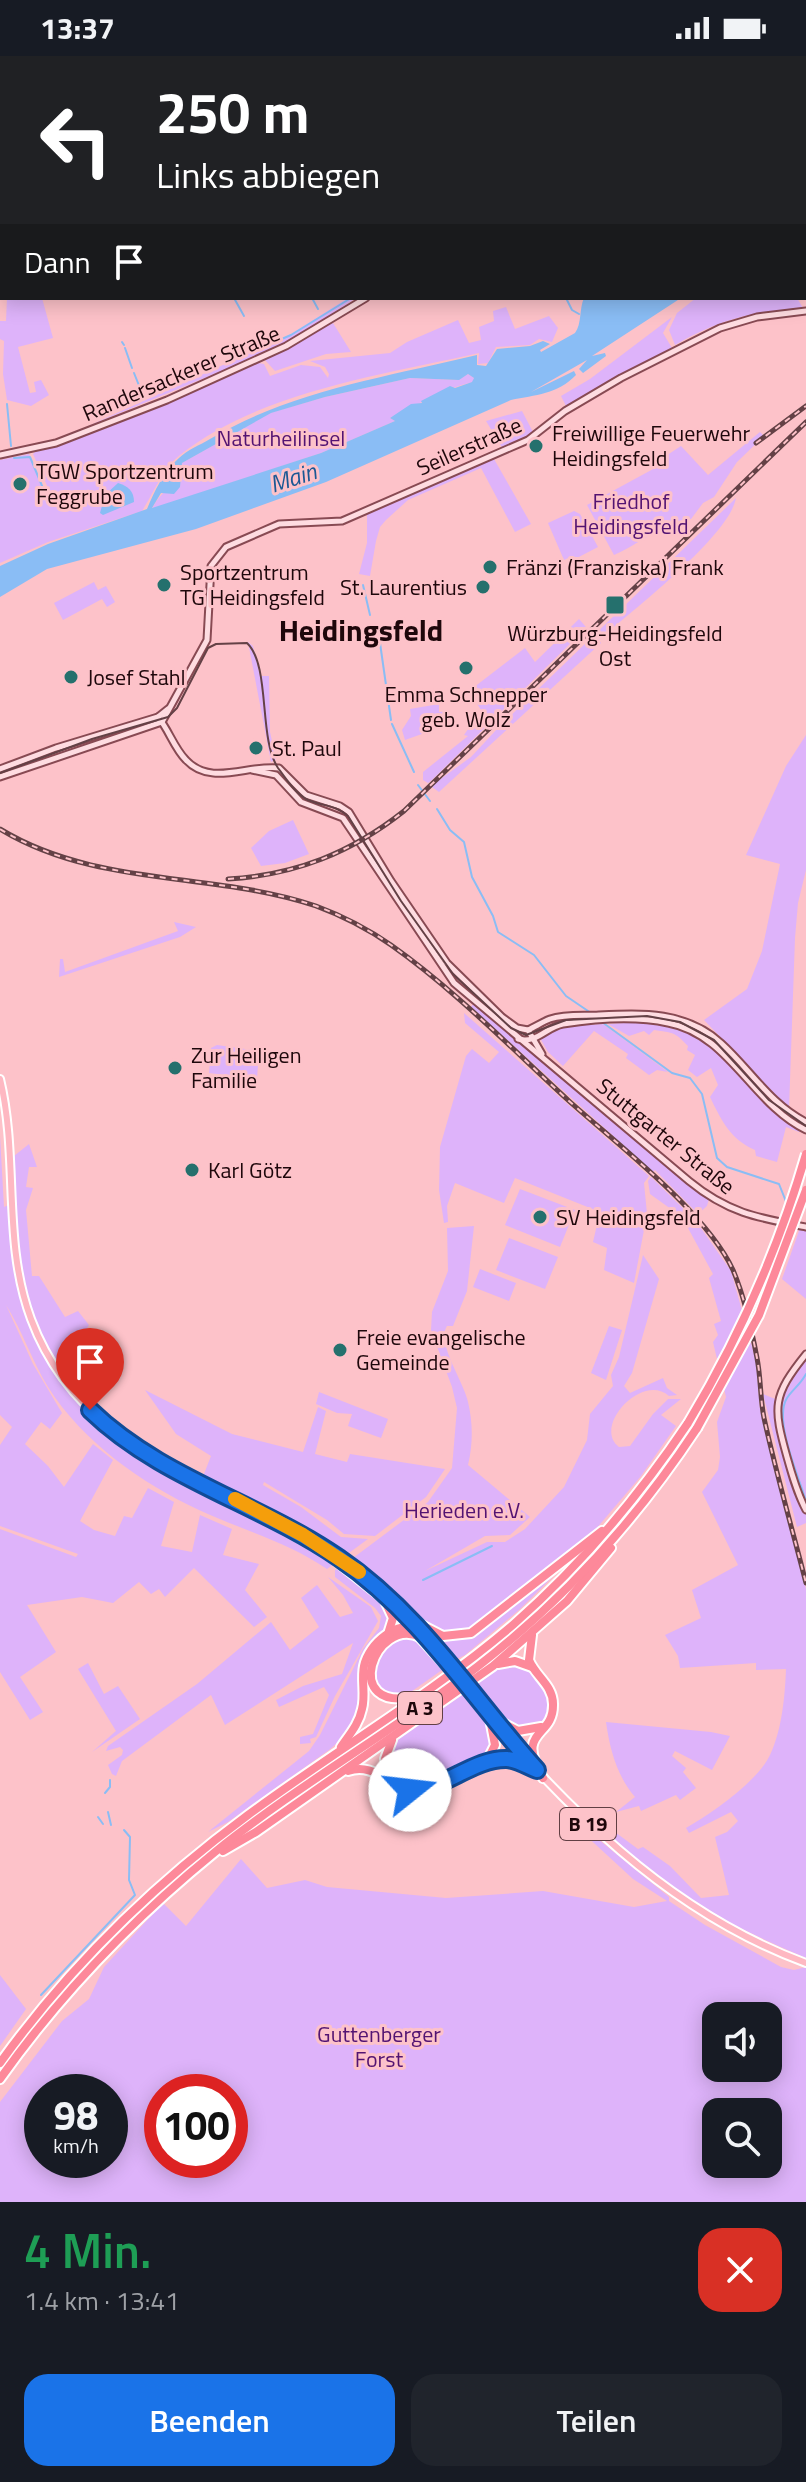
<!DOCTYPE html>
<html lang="de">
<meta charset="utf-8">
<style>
body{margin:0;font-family:"Titillium Web",sans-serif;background:#20242c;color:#f1f3f6;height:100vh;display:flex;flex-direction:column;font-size:30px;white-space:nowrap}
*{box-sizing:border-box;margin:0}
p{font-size:26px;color:#9ea1a6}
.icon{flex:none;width:44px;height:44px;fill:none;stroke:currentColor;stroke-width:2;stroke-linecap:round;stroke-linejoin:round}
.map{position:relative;height:2146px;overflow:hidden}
.details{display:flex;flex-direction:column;background:#171b24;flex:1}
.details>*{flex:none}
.hud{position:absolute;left:0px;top:0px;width:806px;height:244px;box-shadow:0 4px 20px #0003;background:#202124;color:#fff;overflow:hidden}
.tools{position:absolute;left:702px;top:1946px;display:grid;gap:16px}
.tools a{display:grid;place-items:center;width:80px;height:80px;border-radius:16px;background:#171b24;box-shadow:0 4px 20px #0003;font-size:40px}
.speed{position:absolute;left:24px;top:2018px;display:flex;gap:16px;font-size:40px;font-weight:700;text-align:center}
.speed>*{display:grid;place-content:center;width:104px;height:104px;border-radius:50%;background:#171b24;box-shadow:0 4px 20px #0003;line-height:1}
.speed small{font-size:20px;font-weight:400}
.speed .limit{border:12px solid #d22;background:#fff;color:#111}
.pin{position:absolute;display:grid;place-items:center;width:68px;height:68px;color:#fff;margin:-82px -34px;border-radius:50% 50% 50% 0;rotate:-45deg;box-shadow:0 0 8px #0007}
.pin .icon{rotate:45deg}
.me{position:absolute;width:88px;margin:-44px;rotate:74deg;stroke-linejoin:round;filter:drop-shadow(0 0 6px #0008)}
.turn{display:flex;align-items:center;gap:28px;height:168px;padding:0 24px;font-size:36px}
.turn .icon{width:104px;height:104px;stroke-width:2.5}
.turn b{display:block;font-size:56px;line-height:68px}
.then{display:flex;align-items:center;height:76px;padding:0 24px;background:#0003;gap:16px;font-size:30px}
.round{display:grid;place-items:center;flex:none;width:84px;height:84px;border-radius:24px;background:#20242c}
.headline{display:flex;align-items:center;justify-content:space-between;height:136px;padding:0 24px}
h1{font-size:48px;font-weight:600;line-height:60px;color:#1e9e55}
.primary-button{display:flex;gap:16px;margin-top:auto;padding:16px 24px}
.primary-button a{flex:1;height:92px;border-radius:24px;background:#1a73e8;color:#fff;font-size:32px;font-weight:600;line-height:92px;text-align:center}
.primary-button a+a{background:#20242c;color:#f1f3f6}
.status{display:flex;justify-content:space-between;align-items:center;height:56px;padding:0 40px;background:#171b24;direction:ltr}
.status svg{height:22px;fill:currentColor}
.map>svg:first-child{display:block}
.green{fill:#deb3fa;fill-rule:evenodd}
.water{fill:#8abdf5;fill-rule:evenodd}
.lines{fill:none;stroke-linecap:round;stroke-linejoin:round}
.stream{stroke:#8abdf5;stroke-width:2}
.secondary-casing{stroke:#884a53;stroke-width:9}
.primary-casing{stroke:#fff;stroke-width:10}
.highway-casing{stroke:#fff;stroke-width:12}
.secondary{stroke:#fedce1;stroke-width:5}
.primary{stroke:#feb8c2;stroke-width:6}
.highway{stroke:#fd899a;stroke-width:8}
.tram{stroke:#644146;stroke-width:2}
.rail-casing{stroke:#644146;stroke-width:5}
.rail{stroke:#fdc2c9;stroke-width:2;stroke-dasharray:6;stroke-linecap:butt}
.primary-bridge-casing{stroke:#fff;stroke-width:10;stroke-linecap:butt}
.highway-bridge-casing{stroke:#fff;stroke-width:12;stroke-linecap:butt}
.primary-bridge{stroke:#feb8c2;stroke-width:6}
.highway-bridge{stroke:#fd899a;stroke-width:8}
.route-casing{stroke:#114b97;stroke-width:20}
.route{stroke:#1a73e8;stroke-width:14}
.slow{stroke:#f59e0b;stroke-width:14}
.poi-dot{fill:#25706d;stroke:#fdc2c9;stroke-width:3}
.labels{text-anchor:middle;stroke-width:6;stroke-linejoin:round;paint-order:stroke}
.shield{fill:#fdc2c9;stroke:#613f44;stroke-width:2}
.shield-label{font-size:20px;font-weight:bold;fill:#1e070b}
.street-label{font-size:22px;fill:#1e070b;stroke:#fdc2c9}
.poi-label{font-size:22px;fill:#1e070b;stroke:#fdc2c9;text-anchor:start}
.park-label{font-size:22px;fill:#531372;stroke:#fdc2c9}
.water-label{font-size:24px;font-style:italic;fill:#1b5894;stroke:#fdc2c9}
.district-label{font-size:30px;font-weight:bold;fill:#1e070b;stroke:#fdc2c9}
</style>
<div class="status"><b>13:37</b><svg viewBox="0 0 49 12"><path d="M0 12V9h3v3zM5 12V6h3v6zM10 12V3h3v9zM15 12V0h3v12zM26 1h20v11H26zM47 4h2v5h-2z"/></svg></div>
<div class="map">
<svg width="806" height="2146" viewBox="0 0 806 2146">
<rect width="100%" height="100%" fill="#fdc2c9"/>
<g class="green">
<polygon points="7,242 42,242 53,282 18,291 30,337 36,336 34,326 41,324 49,339 31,350 7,344 3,318 4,285 0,283 0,265 6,265"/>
<polygon points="348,242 356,242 295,282 248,304 86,371 291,278"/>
<path d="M696,242H797L803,252C749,257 723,262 675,289L669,274L677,257Z"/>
<path d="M506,251L515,273L549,260L558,272L552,286L539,283L530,289L496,291L488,307L478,308L479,297C382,319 259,336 180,399C162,413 154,437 142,455L48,486L0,507V404L29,398L51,451L52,441L33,398L35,396L168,347L258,307L264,308L270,320L301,309L320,311L328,322L329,318L325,311L310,305L390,297L407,286L458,264L469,287L481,284L479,271L494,265L493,255Z"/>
<polygon points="672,261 663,277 672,292 566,350 561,340 590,323"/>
<polygon points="333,267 351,296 326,298 275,315 265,304"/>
<path d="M468,318L474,322L473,326C442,333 418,349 390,362L395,365L321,397L152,453C160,436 177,428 182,407L270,357L325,341L410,322L458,324Z"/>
<polygon points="522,355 533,376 503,393 486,365"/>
<path d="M760,376L764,380L737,406L714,441L703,447L691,463C668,465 637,489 614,499L587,449L655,412L652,409L681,390L708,419Z"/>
<polygon points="494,403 531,468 515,476 481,412 408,444 386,464 380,471 376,485 370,520 359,518 367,487 367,455 478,405"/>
<path d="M736,442C729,481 630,556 599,584L601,587L439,736L432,731L435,727L471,701L498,672Z"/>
<polygon points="574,455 580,458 598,491 575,503 573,500 564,504 548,467"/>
<polygon points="94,526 98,534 106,530 115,546 107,551 102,543 63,564 54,547"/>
<polygon points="579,563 586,571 579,579 432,724 428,727 423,724 423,716 468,680 464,679 481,654 469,635 525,592 535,606"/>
<polygon points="248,586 253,590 260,620 269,620 270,676 276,703 271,706"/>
<polygon points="439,648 439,656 449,655 450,668 405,684 402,674 411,660 410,653"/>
<polygon points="806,679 806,814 798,847 795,882 789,1053 704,964 747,933 762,895 780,808 746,799 786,710"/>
<polygon points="293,764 309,798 285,807 261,810 251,792 269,775"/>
<polygon points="174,866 196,871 180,881 59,921 60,903 63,903 65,916 178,875"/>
<polygon points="474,947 709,1143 707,1150 698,1158 655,1114 653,1116 471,951"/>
<polygon points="464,957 649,1120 644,1127 647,1158 634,1227 604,1214 607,1192 593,1186 600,1156 515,1122 504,1147 455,1127 447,1150 448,1166 444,1167 439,1134 440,1091 466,1000 472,993 489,1007 499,996 465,967"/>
<path d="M640,966C725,971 736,1035 800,1074L799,1076L786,1071L777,1106L756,1100L755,1094C731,1084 721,1064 710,1041L718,1029L711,1012L697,1021L688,1014L695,999L687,994L688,990C674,975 673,977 654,974L649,979L644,975L629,980L608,968Z"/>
<polygon points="603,968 668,1016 657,1014 649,1019 626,1002 628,998 594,975 563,1010 548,996 540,982 563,970"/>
<polygon points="217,989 259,995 257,1023 209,1017 211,992"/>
<path d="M0,1080L4,1151L15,1146L14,1100L29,1088L37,1111H29L26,1131L33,1132L26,1154L32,1220H39L65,1261L78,1255L89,1269L63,1309L75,1323L73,1330C115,1372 149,1395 202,1423L211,1400L176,1378L145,1334L232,1378L303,1396L318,1351L326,1355L315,1398L347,1406L350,1398L445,1413L426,1441L375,1480L344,1478L327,1464L264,1426L263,1429L301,1451L341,1481L368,1483L327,1513C288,1486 242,1474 199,1454C141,1427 82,1385 48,1331C32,1305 22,1274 6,1249L33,1308L62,1357L50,1373L41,1366L25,1388L48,1410L64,1431L93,1388L113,1404L80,1465L94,1474L115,1480L124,1460L132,1462L148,1432L174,1446L161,1490L192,1496L200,1459L232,1473L223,1499L259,1508L245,1534L267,1561L254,1571L194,1512L165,1541L159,1533L151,1538L139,1526L113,1547L82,1541L27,1549L56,1596L20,1621L43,1656L30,1664L0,1616V1473L76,1501L78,1498L0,1470V1389L12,1371L0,1359Z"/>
<path d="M651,1121L696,1165L731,1215L756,1305L760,1353L806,1533V1902C748,1877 688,1849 638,1808C618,1791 598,1772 578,1754L581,1751L638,1793L643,1791L670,1810L701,1842L729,1839L715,1781L727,1776L738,1765L731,1756L689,1777L686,1772C712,1757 757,1726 770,1699C782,1674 785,1640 786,1613L756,1614V1607L680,1612L678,1600L665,1579L701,1562L692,1534L738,1509L702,1436L718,1414L720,1401L717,1366L726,1341L713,1286L718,1279L714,1268L721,1265L709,1222L713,1218L682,1161L650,1138L648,1125Z"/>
<polygon points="520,1133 575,1154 560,1191 505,1169"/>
<path d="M474,1170L467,1235L453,1270H447C436,1287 464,1326 468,1346C473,1367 473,1388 468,1409L530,1461L510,1479L485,1480L425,1515L487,1486H505L525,1473L564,1431L587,1384L590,1358L613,1330L611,1319L619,1301L643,1199L659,1223L632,1317L624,1330L630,1337L663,1322L667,1332L677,1339L669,1340C642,1316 592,1371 619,1391L630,1390L653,1358L668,1343H681L661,1359L676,1370L641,1420L596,1473L484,1565C442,1593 420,1561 389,1534C376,1523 362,1515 349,1505L428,1446L452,1412L457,1352L452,1331L431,1274L432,1256L448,1215L447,1172Z"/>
<polygon points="800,1172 806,1174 806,1243 782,1223"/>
<polygon points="509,1182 558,1201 545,1233 496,1214"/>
<polygon points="480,1213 516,1227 509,1245 473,1231"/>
<polygon points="609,1270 622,1274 606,1324 591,1317"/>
<polygon points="806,1301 806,1467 797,1471 763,1338 780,1345"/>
<polygon points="319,1336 388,1363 381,1382 348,1370 352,1358 337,1357 316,1348"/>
<polygon points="581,1493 519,1554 465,1599 455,1604 435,1582 464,1583 481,1575"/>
<polygon points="340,1511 378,1544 390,1560 389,1572 362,1602 360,1655 344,1681 329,1694 228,1766 208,1776 309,1695 320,1679 363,1593 379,1572 381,1560 375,1552 335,1521 335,1514"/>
<polygon points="328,1521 371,1551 378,1565 335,1640 316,1681 310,1683 311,1687 300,1688 300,1681 313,1678 329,1639 324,1631 279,1651 276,1644 303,1630 342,1618 353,1587 225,1669 211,1639 122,1705 116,1720 112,1718 108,1709 122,1699 123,1694 120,1691 106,1695 108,1690 197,1628 271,1566 290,1594 319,1571 301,1542 317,1529 340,1561 353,1557 343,1539"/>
<polygon points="399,1581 416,1584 442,1614 408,1638 395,1641 375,1628 376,1602"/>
<polygon points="88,1607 104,1638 118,1630 140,1663 92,1696 116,1675 78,1613"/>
<path d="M512,1607C536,1615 558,1637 545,1663L527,1673L508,1669L476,1629L500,1611Z"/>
<path d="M462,1639L491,1674L494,1685L485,1704C466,1715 400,1748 389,1715C386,1704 390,1694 396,1685Z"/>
<path d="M606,1666L711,1676L730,1680L712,1714L675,1695L672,1700L686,1712L683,1716L696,1732L680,1744L676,1739L641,1755L639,1750L616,1756L635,1741C617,1720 610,1694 606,1666Z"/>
<path d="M571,1761L669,1841V1845L705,1869L781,1911L794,1914L806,1911V2146H0V2046L62,1965L89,1943L104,1911L163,1847L186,1870L241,1803L267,1832L305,1824L327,1831L446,1842L543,1835L634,1851L667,1845L633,1823L569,1764ZM716,1960H768V2012H716ZM42,2036H110V2104H42ZM162,2036H230V2104H162ZM716,2056H768V2108H716Z"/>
<polygon points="0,1919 26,1953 0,1990"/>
</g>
<g class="water">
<path d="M584,242H681L592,300L605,297L606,300L583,317L579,313L587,304L531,336L574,315L576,319C558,338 535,339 511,344L326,426L196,473L47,513L0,541V510L48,488L147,453C154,436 164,415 179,402C187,394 200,389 210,383C291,335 386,321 477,299V309L486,310L497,293L530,290L543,285L550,288L540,294L541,296L575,277C582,268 579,253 584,242ZM468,318L474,322L472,326L455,332L450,330L421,345L422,347L411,348L390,362L395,365L321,397L152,452L161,437L174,438L180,431L182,407L271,357L325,341L410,322L459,324Z"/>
<path d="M118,427C128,430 134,435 134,446L103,459L100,457L105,439Z"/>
</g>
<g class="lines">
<g class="stream">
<polyline points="546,0 547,2"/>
<polyline points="784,0 785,2"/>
<polyline points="443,2 445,0"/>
<polyline points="804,36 806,38"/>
<polyline points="234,242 244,260"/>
<polyline points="312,242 318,253"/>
<polyline points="566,242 572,254 579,258"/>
<polyline points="122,286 124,289"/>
<polyline points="125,292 132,312"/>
<polyline points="261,292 291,279 351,242"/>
<polyline points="134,317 142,337"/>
<polyline points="7,348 11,390"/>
<polyline points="14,402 30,401 45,437"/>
<polyline points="363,529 370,559"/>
<polyline points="379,580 391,664"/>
<polyline points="392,668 414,716"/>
<polyline points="418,729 430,745"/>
<polyline points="437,753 450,774 464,786 472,821 493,860 498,876 534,899 566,940 591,957"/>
<polyline points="602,966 672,1017 690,1022 702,1038 717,1102 727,1111 779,1128 787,1148"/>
<path d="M806,1318C801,1328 793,1333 787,1342C773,1364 799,1421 806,1445"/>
<polyline points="423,1524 492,1490"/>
<polyline points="105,1737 110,1731 110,1724"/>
<polyline points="108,1756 111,1769"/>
<polyline points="98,1761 103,1768"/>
<polyline points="41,1939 135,1839 129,1824 130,1781 124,1774"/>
</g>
<g class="secondary-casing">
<g id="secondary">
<polyline points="748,2 752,0"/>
<polyline points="0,399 56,387 167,344 286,290 366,242"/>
<path d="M158,661C169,674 174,692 186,704C211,731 248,708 279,712L306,739L340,750L349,756L391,825L447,907L502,961L517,972L528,974L542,998"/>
<polyline points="0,713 56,692 158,661 168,653"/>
<path d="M252,714L276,719L301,746L343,762L454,927L689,1125C728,1157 758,1162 806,1171"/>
<polyline points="0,721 162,666 207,584 211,510 226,491 279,468 342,465 528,384 565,355 621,322 720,272 757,261 806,255"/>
<path d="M528,974C535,971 542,966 550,963C565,958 584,960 599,959C643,957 686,955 721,987C750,1013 770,1048 806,1066"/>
<path d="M518,983C537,988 546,971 563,968C595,963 636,960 668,967C729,978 752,1048 806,1074"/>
<path d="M806,1298C772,1340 773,1351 787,1401C792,1419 797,1437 806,1454"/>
</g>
</g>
<g class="primary-casing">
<g id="primary">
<path d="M0,1023C19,1102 2,1185 31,1263C79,1392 198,1415 304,1479C360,1513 406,1555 449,1606"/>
<polyline points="322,1495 385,1545 444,1609"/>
<polyline points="473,1635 499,1667"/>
<path d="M469,1638C564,1749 665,1855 806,1907"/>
</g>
</g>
<g class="highway-casing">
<g id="highway">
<polyline points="385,1545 393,1562 388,1578"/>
<polyline points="414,1565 443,1580 471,1577 602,1475"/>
<path d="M532,1579L529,1604C535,1620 553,1629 553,1648C554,1683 514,1672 543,1722"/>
<polyline points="498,1608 515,1605 532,1611"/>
<path d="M417,1640C338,1659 375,1559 420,1581"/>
<polyline points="497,1664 518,1675 541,1671"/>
<path d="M341,1691C349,1679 359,1668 362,1653C366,1639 361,1624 364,1610C369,1587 397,1564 420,1573"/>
<polyline points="486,1707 495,1689 490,1663"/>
<path d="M348,1715C375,1706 388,1731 414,1734L499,1704L514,1705L537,1714"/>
<polyline points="390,1724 385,1703 392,1684"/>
<polyline points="223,1795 256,1776 493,1610 567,1545 611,1492"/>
<path d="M0,2007C69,1911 153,1829 248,1759C336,1694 431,1639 514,1568C581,1509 639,1440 688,1367"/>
<path d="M0,2023C61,1937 134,1862 215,1796C298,1729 392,1676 477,1611C564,1544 637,1463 697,1372"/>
</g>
</g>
<use href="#secondary" class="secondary"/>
<use href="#primary" class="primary"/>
<use href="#highway" class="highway"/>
<path class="tram" d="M0,717L92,683L168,661L177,652L208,592L216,588L247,587C271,610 258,682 278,712C286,723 296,738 308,744C322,750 336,749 348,760L401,845L453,918L511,972L526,979L566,964L647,960L680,966L714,984L769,1044L806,1070"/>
<g class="rail-casing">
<g id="rail">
<polyline points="756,387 806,350"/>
<path d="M0,773C97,832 212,815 316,850C343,860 368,873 391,889C455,934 511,992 569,1045C618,1089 706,1156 733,1214C744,1240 752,1275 757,1302C761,1322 760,1342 764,1362C776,1417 792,1472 806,1527"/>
<path d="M228,823C295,819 351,797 404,755L806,366"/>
</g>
</g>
<use href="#rail" class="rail"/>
<g class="primary-bridge-casing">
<g id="primary-bridge">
<polyline points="449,1606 473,1635"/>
<polyline points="444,1609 469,1638"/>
</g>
</g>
<g class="highway-bridge-casing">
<g id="highway-bridge">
<path d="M688,1367C740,1281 778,1194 806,1098"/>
<polyline points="697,1372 759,1259 806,1134"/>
</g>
</g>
<use href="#primary-bridge" class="primary-bridge"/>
<use href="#highway-bridge" class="highway-bridge"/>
</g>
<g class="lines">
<g class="route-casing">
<path id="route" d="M90,1354C160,1422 259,1447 339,1502C421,1558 472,1641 537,1714C527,1710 518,1704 507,1703C473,1702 444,1734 410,1734"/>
</g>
<use href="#route" class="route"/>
<polyline class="slow" points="235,1443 303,1479 359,1516"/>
</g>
<g class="poi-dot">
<circle cx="536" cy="390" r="8"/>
<circle cx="20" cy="428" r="8"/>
<circle cx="490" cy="511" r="8"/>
<circle cx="164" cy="529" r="8"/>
<circle cx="483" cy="531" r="8"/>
<rect x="605" y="539" width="20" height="20" rx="4"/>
<circle cx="466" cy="612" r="8"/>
<circle cx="71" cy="621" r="8"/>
<circle cx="256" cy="692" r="8"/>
<circle cx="175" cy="1012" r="8"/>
<circle cx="192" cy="1114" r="8"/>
<circle cx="540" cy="1161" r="8"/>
<circle cx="340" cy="1294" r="8"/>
</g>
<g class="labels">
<g class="shield">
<rect x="398" y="1636" width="44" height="32" rx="6"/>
<rect x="560" y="1752" width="56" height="32" rx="6"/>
</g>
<g class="shield-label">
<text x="420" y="1659">A 3</text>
<text x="588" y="1775">B 19</text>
</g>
<g class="street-label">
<text transform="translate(181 317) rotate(-23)" y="8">Randersackerer Straße</text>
<text transform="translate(469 390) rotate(-24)" y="8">Seilerstraße</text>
<text transform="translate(666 1080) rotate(39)" y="8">Stuttgarter Straße</text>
</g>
<g class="poi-label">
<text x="552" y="385">Freiwillige Feuerwehr<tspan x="552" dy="25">Heidingsfeld</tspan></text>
<text x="36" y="423">TGW Sportzentrum<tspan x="36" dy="25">Feggrube</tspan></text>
<text x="506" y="519">Fränzi (Franziska) Frank</text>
<text x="180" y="524">Sportzentrum<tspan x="180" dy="25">TG Heidingsfeld</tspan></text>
<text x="467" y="539" text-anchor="end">St. Laurentius</text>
<text x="615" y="585" text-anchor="middle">Würzburg-Heidingsfeld<tspan x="615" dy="25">Ost</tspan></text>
<text x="87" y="629">Josef Stahl</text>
<text x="466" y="646" text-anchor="middle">Emma Schnepper<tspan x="466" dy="25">geb. Wolz</tspan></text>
<text x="272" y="700">St. Paul</text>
<text x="191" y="1007">Zur Heiligen<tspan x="191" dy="25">Familie</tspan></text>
<text x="208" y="1122">Karl Götz</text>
<text x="556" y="1169">SV Heidingsfeld</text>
<text x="356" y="1289">Freie evangelische<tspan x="356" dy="25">Gemeinde</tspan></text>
</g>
<g class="park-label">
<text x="281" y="390">Naturheilinsel</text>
<text x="631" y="453">Friedhof<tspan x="631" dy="25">Heidingsfeld</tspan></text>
<text x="464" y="1462">Herieden e.V.</text>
<text x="379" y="1986">Guttenberger<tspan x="379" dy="25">Forst</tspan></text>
</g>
<g class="water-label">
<text transform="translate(293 422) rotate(-18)" y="8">Main</text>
</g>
<g class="district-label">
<text x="361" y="585">Heidingsfeld</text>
</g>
</g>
</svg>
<div class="tools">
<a><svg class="icon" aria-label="sound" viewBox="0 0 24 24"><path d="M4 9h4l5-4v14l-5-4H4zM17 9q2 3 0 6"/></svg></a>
<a><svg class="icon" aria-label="search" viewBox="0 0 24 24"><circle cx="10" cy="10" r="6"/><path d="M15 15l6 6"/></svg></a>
</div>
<div class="speed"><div>98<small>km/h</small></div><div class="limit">100</div></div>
<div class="pin" style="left:90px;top:1354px;background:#d93025"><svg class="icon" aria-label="arrive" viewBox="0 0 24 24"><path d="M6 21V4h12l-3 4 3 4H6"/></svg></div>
<svg class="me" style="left:410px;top:1734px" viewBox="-20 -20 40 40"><circle r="19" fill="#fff"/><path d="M0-13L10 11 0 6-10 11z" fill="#1a73e8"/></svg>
<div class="hud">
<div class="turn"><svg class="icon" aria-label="left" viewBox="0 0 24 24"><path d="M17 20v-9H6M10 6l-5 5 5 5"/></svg><div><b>250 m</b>Links abbiegen</div></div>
<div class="then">Dann<svg class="icon" aria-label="arrive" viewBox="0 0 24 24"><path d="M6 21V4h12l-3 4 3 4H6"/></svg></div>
</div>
</div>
<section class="details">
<div class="headline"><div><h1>4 Min.</h1><p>1.4 km · 13:41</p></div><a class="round" style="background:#d93025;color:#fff"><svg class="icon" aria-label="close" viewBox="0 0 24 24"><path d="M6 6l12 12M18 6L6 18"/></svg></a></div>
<div class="primary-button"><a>Beenden</a><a>Teilen</a></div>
</section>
